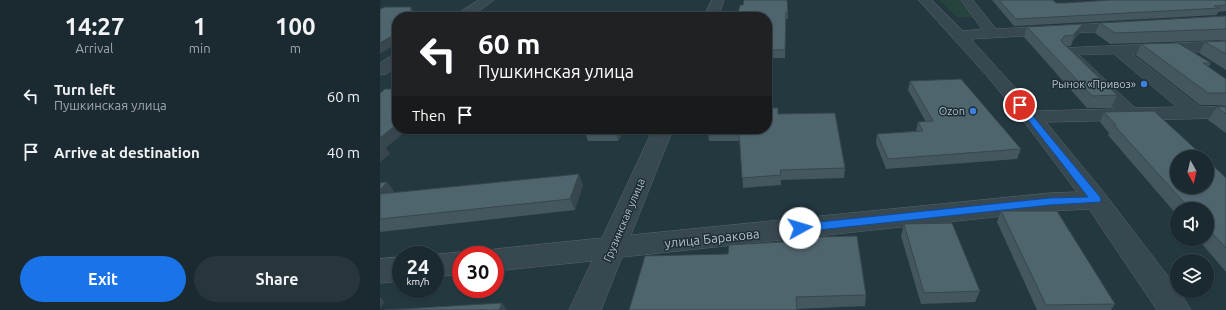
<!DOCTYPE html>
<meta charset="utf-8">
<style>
body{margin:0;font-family:Ubuntu,sans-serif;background:#28363c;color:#f1f3f6;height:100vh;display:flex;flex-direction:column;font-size:15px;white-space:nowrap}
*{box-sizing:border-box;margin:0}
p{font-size:13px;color:#a0a7ab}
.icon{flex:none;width:22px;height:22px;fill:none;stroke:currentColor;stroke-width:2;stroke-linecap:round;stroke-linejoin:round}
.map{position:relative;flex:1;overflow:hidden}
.details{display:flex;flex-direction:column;background:#1b2a30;width:380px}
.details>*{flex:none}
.banner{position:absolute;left:12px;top:12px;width:380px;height:122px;border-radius:16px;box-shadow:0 1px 3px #0004,0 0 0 1px #39464c;background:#202124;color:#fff;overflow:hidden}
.needle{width:26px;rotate:172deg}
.fabs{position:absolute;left:790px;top:150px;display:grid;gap:8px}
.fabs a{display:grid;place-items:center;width:44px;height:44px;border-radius:50%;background:#1b2a30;box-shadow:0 1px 3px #0004,0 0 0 1px #39464c;font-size:20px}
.speed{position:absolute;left:12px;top:246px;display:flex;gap:8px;font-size:20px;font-weight:700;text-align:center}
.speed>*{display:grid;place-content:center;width:52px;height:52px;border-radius:50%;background:#1b2a30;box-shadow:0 1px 3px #0004,0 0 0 1px #39464c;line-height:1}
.speed small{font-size:10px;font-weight:400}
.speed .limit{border:6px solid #d22;background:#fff;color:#111}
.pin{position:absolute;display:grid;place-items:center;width:34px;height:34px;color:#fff;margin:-17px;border:2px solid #fff;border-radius:50%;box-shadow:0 1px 4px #0007}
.me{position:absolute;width:44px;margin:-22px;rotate:84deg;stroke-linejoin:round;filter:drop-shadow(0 0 3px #0008)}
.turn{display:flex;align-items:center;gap:14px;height:84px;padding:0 20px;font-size:18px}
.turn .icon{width:52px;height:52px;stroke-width:2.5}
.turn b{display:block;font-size:28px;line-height:34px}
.then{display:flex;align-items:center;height:38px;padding:0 20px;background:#0003;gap:8px;font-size:15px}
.eta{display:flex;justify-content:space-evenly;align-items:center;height:68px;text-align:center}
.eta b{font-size:24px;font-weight:600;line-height:28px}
.action{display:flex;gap:8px;margin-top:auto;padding:8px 20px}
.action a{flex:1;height:46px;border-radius:24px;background:#1a73e8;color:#fff;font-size:16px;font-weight:600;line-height:46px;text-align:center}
.action a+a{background:#28363c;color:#f1f3f6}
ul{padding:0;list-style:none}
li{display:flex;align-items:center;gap:12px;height:56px;padding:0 20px}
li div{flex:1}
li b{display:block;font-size:15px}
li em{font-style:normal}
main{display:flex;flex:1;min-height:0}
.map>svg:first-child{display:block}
.green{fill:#27433e}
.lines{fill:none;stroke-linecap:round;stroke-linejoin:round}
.minor-casing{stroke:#56666e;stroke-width:1}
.minor{fill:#384850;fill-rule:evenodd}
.wall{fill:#44575f}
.shaded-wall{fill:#37474d}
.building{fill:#4f656e;stroke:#37474d}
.route{fill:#1a73e8;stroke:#114b97}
.shop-dot{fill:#3f7fe0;stroke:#1d2d35;stroke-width:1.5}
.labels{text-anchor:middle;stroke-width:3;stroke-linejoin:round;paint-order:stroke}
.poi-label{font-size:11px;fill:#b5c3cb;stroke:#1d2d35;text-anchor:end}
.street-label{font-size:11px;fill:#b5c3cb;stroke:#1d2d35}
.near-street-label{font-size:13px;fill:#b5c3cb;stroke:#1d2d35}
</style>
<main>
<section class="details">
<div class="eta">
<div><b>14:27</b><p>Arrival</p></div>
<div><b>1</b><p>min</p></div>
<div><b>100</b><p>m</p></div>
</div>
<ul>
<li><svg class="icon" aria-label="left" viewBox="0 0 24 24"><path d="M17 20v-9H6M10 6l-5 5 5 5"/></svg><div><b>Turn left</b><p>Пушкинская улица</p></div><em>60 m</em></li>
<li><svg class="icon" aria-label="arrive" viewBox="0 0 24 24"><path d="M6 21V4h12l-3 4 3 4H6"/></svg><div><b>Arrive at destination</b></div><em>40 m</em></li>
</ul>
<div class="action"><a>Exit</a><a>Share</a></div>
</section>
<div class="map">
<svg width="846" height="310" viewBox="0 0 846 310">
<rect width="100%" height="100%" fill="#243840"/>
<polygon class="green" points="559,0 590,0 601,18 577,17"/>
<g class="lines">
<g class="minor-casing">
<g id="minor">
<polygon points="99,0 114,0 91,17 75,17 77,14"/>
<polygon points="332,0 344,0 338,17 324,17"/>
<path d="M539,0H552L583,31L602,29L581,0H593L616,29L747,22L752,23L754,26L752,29L747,30L591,39L656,111L734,109L680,54L678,51L680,48L846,41V51L752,54L820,107L846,106V118L666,122L725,194L797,288V291H799L811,310H777L709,209L670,211L242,257L221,310H189L212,261L115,271V255H103L105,252L115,249L222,238L273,129H293L251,235L670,193L697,192L639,115L607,76ZM734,54L797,107L755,108L699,55Z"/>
<polygon points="17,54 17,66 6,74 0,75 0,63 11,56"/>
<polygon points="81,252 91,255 81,255 81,274 55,277 55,255 50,255"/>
<polygon points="21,257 21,281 0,283 0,259"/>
</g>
</g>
<use href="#minor" class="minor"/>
</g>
<g class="wall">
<polygon points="407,0 408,19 406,19 405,58 388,58 392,108 399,114 465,168 464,178 401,180 401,185 363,188 360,141 329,141 328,132 387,129 363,5"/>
<polygon points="612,0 673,0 676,3 846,1 846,11 838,12 837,15 634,26"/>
<polygon points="846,16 846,40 730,44 715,33 720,23"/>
<polygon points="647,27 699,34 693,40 691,46 687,46 737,95 731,108 707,108 644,37"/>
<polygon points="846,41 846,70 819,53 825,42"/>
<polygon points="761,44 831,63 828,67 846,79 846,105 820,105 756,55"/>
<polygon points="530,81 641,149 637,159 506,169 496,143 497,134 536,131 538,122 546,122 528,90"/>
<polygon points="837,107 846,107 846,133 828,120"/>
<polygon points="724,112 846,178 846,272 818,239 827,239 827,209 797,209 797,215 728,135 729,133 720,122"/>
<polygon points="245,129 238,141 208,141 205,133"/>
<polygon points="7,182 14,192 203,185 195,210 0,232 0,183"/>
<polygon points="621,211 735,304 731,310 657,310 617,222"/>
<polygon points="524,224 600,291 595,302 541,304 521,236"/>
<polygon points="436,237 486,295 485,306 417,309 348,254 436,240"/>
</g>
<g class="shaded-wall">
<polygon points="31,7 35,14 35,17 31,17"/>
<polygon points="703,24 699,34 693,40 695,35 694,34"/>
<polygon points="17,33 17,43 0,54 0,43"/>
<polygon points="17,124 17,129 28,129 6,148 10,154 0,162 0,138"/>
<polygon points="238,129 245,129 238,141 236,133"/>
<polygon points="199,174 203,185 195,210 190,199"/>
<polygon points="7,182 15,194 0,199 0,190"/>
<polygon points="0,297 5,302 0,308"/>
<polygon points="122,303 127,310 119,310"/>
</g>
<g class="building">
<polygon points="364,0 407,0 408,12 406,12 405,50 387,50 392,108 398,108 398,114 455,113 465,168 400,170 401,175 362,178 359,131 328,132 328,129 387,129 387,17 357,17 360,5 363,5"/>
<polygon points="619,0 673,0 676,3 686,3 729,0 843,0 846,1 846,5 834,6 840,8 636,19"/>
<polygon points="5,7 31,7 31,17 17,17 17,33 0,43 0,9"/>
<polygon points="846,16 846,29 735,33 720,23"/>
<polygon points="703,24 694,34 695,35 684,36 681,41 737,95 712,96 647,27"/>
<polygon points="846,41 846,54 825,42"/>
<polygon points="798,43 831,63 823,63 846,79 846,93 828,93 761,44"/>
<polygon points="581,79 641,149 508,159 497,134 543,131 538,122 553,121 530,81"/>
<polygon points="5,89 17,89 17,124 0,138 0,93"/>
<polygon points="837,107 846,107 846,114"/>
<polygon points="774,111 824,157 797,157 797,187 827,187 827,160 846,178 846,248 827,228 827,209 810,209 734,125 736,125 724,112"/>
<polygon points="208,129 238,129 236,133 205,133"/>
<polygon points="199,174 190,199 0,219 0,194"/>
<polygon points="7,182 0,190 0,183"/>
<polygon points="621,211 677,211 735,304 666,305"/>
<polygon points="572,223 600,291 544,293 524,224"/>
<polygon points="477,236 486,295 416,297 417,310 249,310 265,256 348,254 349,245 436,240 436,237"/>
<polygon points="122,303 119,310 4,310"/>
</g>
<polygon class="route" points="640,103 643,104 720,197 721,200 720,202 670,205 420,232 416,231 414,228 416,226 420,224 670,198 708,197 638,107 638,104"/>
<g class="shop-dot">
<circle cx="764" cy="84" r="4"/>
<circle cx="593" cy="111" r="4"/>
</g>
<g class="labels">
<g class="poi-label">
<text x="756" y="88">Рынок «Привоз»</text>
<text x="585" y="115">Ozon</text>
</g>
<g class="street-label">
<text transform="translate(244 220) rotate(-67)" y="4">Грузинская улица</text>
</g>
<g class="near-street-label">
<text transform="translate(332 238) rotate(-6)" y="5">улица Баракова</text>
</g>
</g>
</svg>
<div class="fabs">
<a><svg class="needle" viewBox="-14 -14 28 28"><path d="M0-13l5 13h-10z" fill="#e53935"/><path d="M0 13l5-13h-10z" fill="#a0a7ab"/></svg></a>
<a><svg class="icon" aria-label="sound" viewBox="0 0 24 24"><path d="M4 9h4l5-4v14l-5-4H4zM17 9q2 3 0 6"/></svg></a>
<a><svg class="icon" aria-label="layers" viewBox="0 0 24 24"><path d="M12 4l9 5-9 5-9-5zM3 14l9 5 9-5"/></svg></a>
</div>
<div class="speed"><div>24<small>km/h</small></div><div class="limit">30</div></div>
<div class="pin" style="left:640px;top:105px;background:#d93025"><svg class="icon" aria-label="arrive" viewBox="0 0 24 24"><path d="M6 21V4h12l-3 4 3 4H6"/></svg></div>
<svg class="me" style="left:420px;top:228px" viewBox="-20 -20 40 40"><circle r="19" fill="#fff"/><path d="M0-13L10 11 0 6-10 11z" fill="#1a73e8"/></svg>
<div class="banner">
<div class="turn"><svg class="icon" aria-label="left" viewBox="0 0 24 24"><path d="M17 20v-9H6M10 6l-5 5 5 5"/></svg><div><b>60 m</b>Пушкинская улица</div></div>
<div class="then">Then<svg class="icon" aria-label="arrive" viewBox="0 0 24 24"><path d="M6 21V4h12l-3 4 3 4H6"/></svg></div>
</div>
</div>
</main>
